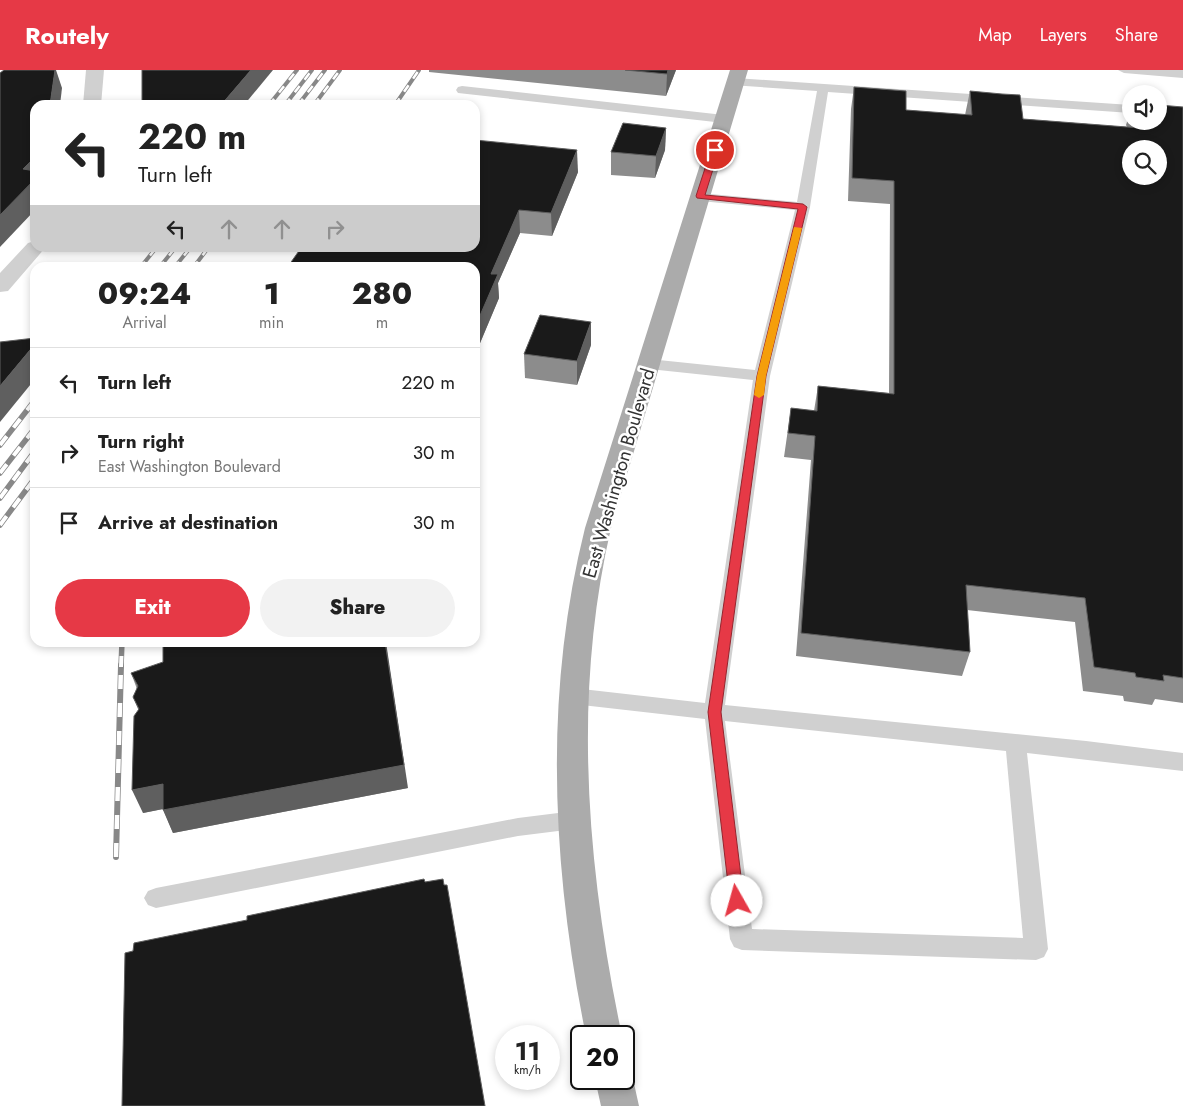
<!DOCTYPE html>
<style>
body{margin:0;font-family:Jost,sans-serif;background:#f2f2f2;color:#222;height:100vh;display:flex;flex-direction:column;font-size:19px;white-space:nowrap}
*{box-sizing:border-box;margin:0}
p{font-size:16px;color:#767676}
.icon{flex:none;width:28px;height:28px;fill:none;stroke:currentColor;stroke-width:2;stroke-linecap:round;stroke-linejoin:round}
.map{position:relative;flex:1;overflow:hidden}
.sheet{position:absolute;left:30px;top:192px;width:450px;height:385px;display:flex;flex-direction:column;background:#fff;border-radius:15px;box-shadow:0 2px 8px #0003}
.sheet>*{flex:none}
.hud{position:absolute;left:30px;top:30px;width:450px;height:152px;border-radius:15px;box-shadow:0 2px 8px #0003;background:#fff;color:#222;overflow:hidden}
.tools{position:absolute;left:1122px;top:15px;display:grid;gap:10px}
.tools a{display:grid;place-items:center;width:45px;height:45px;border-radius:50%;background:#fff;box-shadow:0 2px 8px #0003;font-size:25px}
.speed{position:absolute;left:495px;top:955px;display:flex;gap:10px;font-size:25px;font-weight:700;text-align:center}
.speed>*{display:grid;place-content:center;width:65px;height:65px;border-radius:50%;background:#fff;box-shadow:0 2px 8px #0003;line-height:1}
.speed small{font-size:12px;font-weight:400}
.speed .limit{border:2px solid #111;border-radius:8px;background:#fff;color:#111}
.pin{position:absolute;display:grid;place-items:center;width:42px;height:42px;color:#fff;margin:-21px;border:2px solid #fff;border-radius:50%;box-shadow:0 1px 5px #0007}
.me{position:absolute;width:55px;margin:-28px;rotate:353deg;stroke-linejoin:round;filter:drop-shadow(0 0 4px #0008)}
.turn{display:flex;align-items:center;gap:18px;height:105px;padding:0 25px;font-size:22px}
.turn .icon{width:65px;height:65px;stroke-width:2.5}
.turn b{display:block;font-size:35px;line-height:42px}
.lanes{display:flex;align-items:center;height:48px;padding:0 25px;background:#0003;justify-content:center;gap:25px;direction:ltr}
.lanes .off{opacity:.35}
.eta{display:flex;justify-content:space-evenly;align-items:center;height:85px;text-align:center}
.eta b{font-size:30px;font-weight:800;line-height:35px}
.cta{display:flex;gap:10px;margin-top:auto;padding:10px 25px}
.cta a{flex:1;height:58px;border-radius:30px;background:#e63946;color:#fff;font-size:20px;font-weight:800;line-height:58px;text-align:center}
.cta a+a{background:#f2f2f2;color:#222}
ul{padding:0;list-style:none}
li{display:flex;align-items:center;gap:15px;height:70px;padding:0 25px;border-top:1px solid #e0e0e0}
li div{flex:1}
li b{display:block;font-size:19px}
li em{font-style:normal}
header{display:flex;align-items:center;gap:30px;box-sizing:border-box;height:70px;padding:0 25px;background:#e63946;color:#fff}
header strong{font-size:24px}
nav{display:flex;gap:28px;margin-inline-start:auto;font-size:18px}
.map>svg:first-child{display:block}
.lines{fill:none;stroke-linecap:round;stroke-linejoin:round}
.lane{fill:#d0d0d0;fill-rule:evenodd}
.street{fill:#d0d0d0;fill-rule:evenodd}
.primary{fill:#ababab;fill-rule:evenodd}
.rail-far2-casing{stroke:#888;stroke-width:4}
.rail-far1-casing{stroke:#888;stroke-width:5.5}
.rail-casing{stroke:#888;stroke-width:6}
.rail-far2{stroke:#fff;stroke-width:2.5;stroke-dasharray:8;stroke-linecap:butt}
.rail-far1{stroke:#fff;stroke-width:4;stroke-dasharray:11;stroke-linecap:butt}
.rail{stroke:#fff;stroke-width:4.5;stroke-dasharray:14;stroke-linecap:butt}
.wall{fill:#8c8c8c}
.shaded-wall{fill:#5f5f5f}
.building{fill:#1a1a1a;stroke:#5f5f5f;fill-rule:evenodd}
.route{fill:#e63946;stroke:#96252e}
.slow{fill:#f59e0b}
.labels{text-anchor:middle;stroke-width:5;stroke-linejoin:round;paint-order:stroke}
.street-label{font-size:19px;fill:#333;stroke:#fff}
</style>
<header>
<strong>Routely</strong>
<nav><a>Map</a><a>Layers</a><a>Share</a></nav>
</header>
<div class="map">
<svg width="1183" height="1036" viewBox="0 0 1183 1036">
<rect width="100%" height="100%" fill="#fff"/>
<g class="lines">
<g class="lane">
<polygon points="1118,0 1183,0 1183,8 1124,3"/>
<path d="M735,8L1131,35V43L828,22L810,137L770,306L725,635L1086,671L1183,683V701L1027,683L1048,879L1044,887L1036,890L742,880L734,877L730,869L705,649L573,634L566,632L563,626L566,620L573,618L705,633L753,310L649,299L643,297L641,294L643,291L649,289L755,300L795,140L700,131L693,127L700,123L797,132L817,21L731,15L729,12L731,9ZM725,651L1006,681L1023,868L752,859Z"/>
<polygon points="462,16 724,45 730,49 724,53 458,23 456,20 458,17"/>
<polygon points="574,741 582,743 585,750 582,757 574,759 518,766 156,838 148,835 144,828 148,821 156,818 518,748"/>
</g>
<g class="street">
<polygon points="86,0 104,0 101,35 83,35"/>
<polygon points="35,171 35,178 45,178 8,221 0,222 0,203 28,173"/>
</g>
<g class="primary">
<path d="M730,0H748L611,458C572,627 587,798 622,966H586C552,799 543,625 585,458Z"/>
<polygon points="624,994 627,996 633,1009 639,1036 601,1036 595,1009 624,1009"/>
</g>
<g class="rail-far2-casing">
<g id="rail-far2">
<polyline points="269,35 297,0"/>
<polyline points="285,35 312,0"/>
<polyline points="298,35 325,0"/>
<polyline points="314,35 340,0"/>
<polyline points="395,35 419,0"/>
<polyline points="140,198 156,178"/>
<polyline points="159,198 175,178"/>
<polyline points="174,198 190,178"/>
<polyline points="193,198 208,178"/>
</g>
</g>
<g class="rail-far1-casing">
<g id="rail-far1">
<polyline points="0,375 35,330"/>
<polyline points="0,403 35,358"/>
<polyline points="0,428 35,381"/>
<polyline points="0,455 35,408"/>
<polyline points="121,597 122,572"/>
</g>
</g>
<g class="rail-casing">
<polyline id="rail" points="116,787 121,595"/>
</g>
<use href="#rail-far2" class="rail-far2"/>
<use href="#rail-far1" class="rail-far1"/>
<use href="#rail" class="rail"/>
</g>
<g class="wall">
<polygon points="429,0 676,0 666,26 429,2"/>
<polygon points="854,17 906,40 965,45 970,21 1023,49 1127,57 1126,55 1131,40 1131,51 1159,51 1183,37 1183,633 1155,629 1152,635 1124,631 1123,626 1083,621 1075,552 967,540 970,582 962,606 796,586 811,390 784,387 791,338 814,341 818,316 889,323 890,134 848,131 851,39"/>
<polygon points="666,58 665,80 655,108 611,105 611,82"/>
<polygon points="475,70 578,102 552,166 520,163 498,213 499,228 475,285 475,198 290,198 289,195"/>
<polygon points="591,275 577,315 525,308 524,284"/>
<polygon points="131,603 408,718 173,763 163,739 143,743 138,639 133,627 137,619"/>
</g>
<g class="shaded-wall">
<polygon points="55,0 56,0 62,18 60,35 50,35"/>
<polygon points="251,0 273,0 244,35 221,35"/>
<polygon points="668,0 676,0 666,26 667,4"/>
<polygon points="666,58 665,80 655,108 656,86"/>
<polygon points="577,80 578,102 552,166 551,143"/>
<polygon points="35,86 35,140 0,177 0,145 23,99"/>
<polygon points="519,140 520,163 498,213 499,228 475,285 475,257 491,204"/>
<polygon points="591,252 591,275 577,315 577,291"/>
<polygon points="35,274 35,309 0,352 0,316"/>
<polygon points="385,572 386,572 408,718 173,763 163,740"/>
<polygon points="163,714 173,737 143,743 132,720"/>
</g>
<g class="building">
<polygon points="4,0 55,0 50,35 35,35 35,86 33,89 23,99 35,101 35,109 0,145 0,3"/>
<polygon points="142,0 251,0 221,35 142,35"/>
<polygon points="625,0 668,0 667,4"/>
<path d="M854,17L906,21V40L972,45L970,21L1002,24L1020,25L1023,49L1140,58L1138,51H1159V35L1183,37V608L1163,605L1164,611L1136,607L1135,603L1094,597L1085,528L966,515L970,582L801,563L815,366L788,363L791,338L817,341L818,316L894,324V111L852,108ZM1131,79H1159V106H1131Z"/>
<polygon points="623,53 666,58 656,86 611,82"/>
<polygon points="475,70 577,80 551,143 519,140 491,204 498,204 475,257 475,198 310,198 289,195 301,178 475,178"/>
<polygon points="540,245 591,252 577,291 524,284"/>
<polygon points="35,268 35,274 0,316 0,272"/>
<polygon points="163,572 385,572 404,695 163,740 163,714 132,720 134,646 139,639 133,627 138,616 131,603 163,592"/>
<polygon points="424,809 425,812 443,809 444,815 447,815 485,1036 122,1036 125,883 133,881 134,873 247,850 247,846"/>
</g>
<polygon class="route" points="715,78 719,80 705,125 803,134 807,137 766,306 721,642 744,831 742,835 737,837 732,835 730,831 708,642 757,306 798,139 697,128 696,126 711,80"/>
<polygon class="slow" points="794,157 802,158 766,306 764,325 759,328 754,325 757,306"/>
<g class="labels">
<g class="street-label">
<text transform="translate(618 403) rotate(-74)" y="7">East Washington Boulevard</text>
</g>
</g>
</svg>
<div class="tools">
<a><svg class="icon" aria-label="sound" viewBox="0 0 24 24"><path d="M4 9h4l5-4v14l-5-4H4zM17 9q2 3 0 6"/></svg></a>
<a><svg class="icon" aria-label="search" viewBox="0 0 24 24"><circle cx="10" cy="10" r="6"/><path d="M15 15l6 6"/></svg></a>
</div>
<div class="speed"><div>11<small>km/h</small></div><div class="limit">20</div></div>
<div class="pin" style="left:715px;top:80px;background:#d93025"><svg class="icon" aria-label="arrive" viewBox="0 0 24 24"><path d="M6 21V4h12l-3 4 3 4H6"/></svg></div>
<svg class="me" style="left:737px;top:831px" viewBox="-20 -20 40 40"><circle r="19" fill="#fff"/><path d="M0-13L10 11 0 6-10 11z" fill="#e63946"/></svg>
<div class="hud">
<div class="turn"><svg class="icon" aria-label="left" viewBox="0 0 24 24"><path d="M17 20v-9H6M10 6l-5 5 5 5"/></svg><div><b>220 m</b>Turn left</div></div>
<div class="lanes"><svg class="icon" aria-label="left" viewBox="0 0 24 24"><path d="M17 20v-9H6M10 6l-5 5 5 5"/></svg><svg class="icon off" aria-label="ahead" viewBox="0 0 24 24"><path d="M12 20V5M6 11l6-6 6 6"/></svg><svg class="icon off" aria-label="ahead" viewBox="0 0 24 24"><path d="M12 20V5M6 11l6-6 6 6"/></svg><svg class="icon off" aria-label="right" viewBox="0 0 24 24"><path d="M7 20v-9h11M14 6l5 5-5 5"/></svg></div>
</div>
<section class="sheet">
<div class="eta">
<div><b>09:24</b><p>Arrival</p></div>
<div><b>1</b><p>min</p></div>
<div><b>280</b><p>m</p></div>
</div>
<ul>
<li><svg class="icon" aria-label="left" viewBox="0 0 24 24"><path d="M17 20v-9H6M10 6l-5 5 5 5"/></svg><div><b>Turn left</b></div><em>220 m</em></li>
<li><svg class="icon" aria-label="right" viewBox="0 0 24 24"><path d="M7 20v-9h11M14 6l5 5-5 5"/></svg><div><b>Turn right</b><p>East Washington Boulevard</p></div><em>30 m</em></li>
<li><svg class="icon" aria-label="arrive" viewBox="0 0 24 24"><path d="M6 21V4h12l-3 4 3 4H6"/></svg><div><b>Arrive at destination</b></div><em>30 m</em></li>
</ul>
<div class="cta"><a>Exit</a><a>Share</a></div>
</section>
</div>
